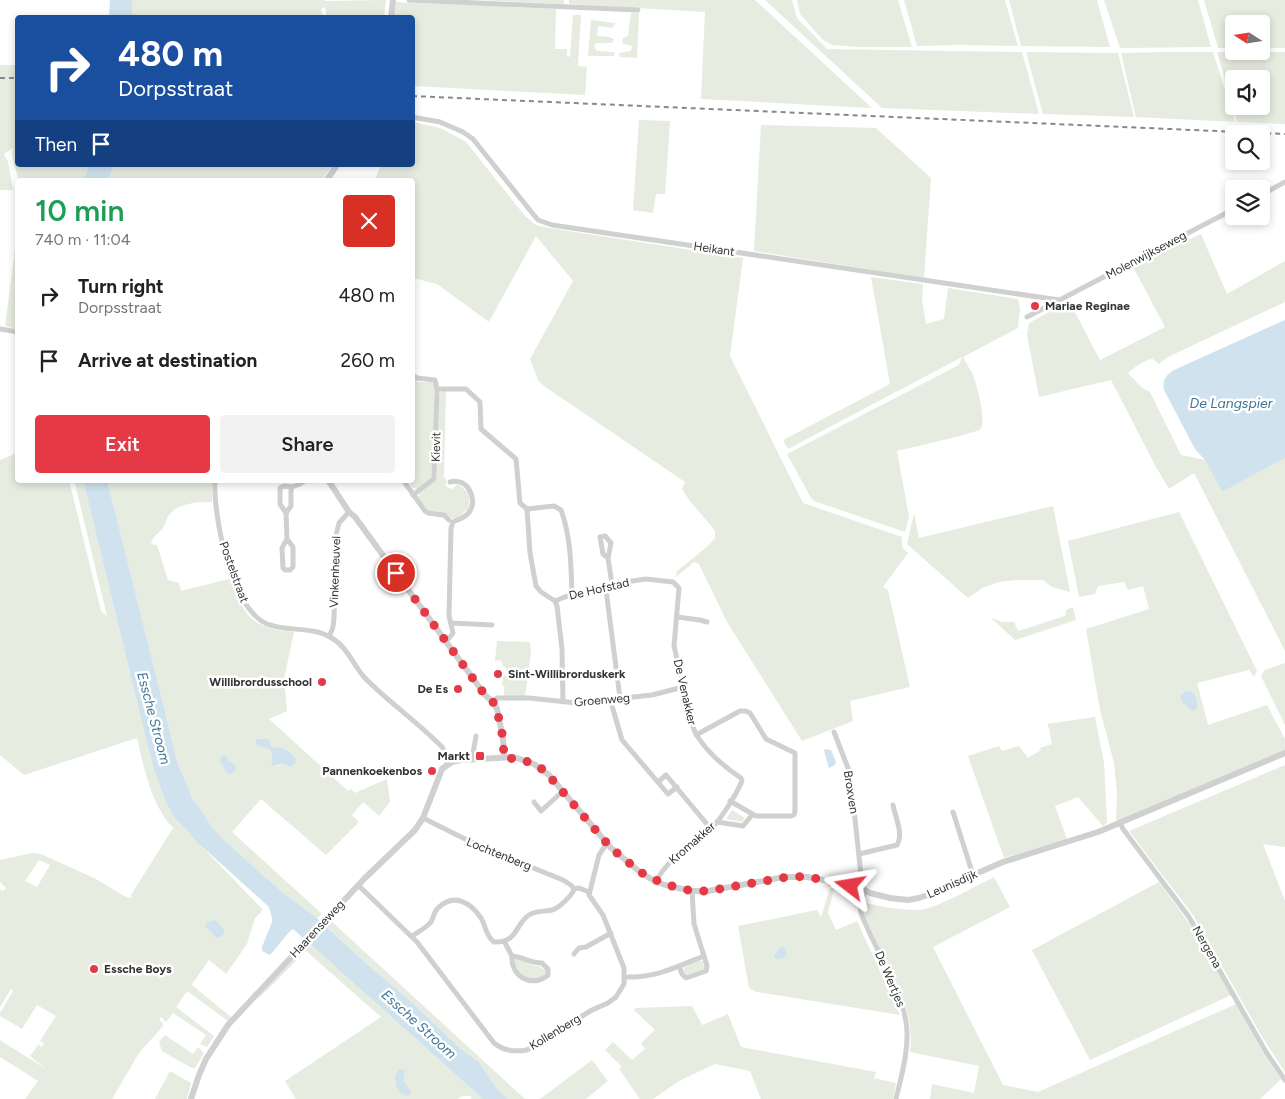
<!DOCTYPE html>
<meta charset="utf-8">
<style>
body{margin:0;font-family:Figtree,sans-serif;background:#f2f2f2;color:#222;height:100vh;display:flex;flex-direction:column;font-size:19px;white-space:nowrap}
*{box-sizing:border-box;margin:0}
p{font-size:16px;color:#767676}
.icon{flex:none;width:28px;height:28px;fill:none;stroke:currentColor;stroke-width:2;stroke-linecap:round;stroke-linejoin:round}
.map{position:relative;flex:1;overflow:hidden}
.side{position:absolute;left:15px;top:178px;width:400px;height:305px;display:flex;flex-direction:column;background:#fff;border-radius:5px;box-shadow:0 2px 8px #0003}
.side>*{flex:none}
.guide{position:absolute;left:15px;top:15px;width:400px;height:152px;border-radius:5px;box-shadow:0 2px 8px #0003;background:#1a4fa0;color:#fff;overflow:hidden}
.needle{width:32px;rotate:282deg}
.tools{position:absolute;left:1225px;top:15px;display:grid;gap:10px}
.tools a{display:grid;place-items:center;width:45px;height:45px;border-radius:5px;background:#fff;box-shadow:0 2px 8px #0003;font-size:25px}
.pin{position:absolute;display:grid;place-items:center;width:42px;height:42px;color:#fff;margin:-21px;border:2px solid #fff;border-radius:50%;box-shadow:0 1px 5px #0007}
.me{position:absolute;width:55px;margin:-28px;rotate:284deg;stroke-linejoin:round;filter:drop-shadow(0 0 4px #0008)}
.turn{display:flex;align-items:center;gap:18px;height:105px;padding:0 20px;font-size:22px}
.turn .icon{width:65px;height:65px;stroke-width:2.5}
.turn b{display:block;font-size:35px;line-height:42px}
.then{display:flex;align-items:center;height:48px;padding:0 20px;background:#0003;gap:10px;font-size:19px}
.round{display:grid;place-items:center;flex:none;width:52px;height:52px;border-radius:5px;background:#f2f2f2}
.summary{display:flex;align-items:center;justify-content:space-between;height:85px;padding:0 20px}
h1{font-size:30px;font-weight:600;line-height:38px;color:#1e9e55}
.action{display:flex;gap:10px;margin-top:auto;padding:10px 20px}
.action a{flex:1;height:58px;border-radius:5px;background:#e63946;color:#fff;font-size:20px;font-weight:600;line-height:58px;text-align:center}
.action a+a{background:#f2f2f2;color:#222}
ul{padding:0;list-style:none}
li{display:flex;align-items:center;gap:15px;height:65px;padding:0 20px}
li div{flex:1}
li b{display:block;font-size:19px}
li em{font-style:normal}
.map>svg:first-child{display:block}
.green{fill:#e6ecdf;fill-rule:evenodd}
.water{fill:#cfe2ee}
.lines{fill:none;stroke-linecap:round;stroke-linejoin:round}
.minor{stroke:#d0d0d0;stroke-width:5}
.tertiary{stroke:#d0d0d0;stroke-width:6}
.rail{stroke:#888;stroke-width:2;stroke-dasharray:5 4;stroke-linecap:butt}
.route{stroke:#e63946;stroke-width:9;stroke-dasharray:0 16.2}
.poi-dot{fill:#e63946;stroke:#fff;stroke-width:2}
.labels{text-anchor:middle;stroke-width:5;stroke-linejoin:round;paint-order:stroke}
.street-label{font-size:12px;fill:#333;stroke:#fff}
.poi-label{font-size:12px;font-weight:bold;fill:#333;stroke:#fff;text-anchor:end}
.water-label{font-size:14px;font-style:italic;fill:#3f7597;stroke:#fff}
</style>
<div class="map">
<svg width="1285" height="1099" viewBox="0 0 1285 1099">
<rect width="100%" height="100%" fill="#fff"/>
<g class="green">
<polygon points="132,0 324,0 325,1 386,0 384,18 327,17 325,7 321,9 323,17 132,17"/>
<polygon points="480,0 564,0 564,4"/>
<polygon points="569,0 755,0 872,108 701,99 705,12 569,4"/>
<polygon points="765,0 792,0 797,18 827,49 1022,52 1039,114 882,108"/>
<polygon points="797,0 898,0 912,47 860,47 832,45 822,39 800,14"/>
<polygon points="904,0 1005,0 1018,46 960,45 917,46"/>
<polygon points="1009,0 1097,0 1110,47 1021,46"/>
<polygon points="1104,0 1198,0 1211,47 1120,48"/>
<polygon points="1204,0 1285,0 1285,48 1261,48 1261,24 1234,24 1234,48 1218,48"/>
<polygon points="394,2 556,9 555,49 567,49 567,56 570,57 573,15 581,15 578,66 587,67 585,95 413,86 412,18 394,18"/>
<polygon points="631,13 639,13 637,58 620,57 619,53 631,51 632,46 622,43 623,38 628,36"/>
<polygon points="591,20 615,23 613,28 598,26 597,36 609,37 614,39 612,43 596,43 594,47 597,51 614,52 614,56 588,56"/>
<polygon points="1026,52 1118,53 1134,117 1043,114"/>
<polygon points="1166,52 1213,52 1235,122 1136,117 1121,53"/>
<path d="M1217,52H1285V124L1237,122ZM1234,79H1261V106H1234Z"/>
<path d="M0,65H17L18,165H89L84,180H18C17,170 10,157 13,148L4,154L8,162L13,190H0Z"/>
<polygon points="639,120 670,121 665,194 656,194 653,213 633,210"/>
<polygon points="413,122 440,128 466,142 525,216 536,225 549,228 743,258 730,356 803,503 902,537 902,547 908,553 883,587 888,590 910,687 850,701 853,721 802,741 727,622 699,564 694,562 676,577 677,571 707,547 715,538 715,532 713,528 689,500 682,489 685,482 544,386 538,380 530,359 573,281 536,236 489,322 437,284 413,278 412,180 375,180 381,165 412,165"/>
<polygon points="761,125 876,128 931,178 924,278 754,251"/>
<polygon points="114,165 333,165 322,180 108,180"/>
<polygon points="17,234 18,329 17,329 5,326"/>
<path d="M1201,234L1227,294L1285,261V302L1168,357L1159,364C1159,364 1153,359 1153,359C1148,358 1130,370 1128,373L1142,388L1150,392L1181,455L1205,460L1222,492L1285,458V651L1194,473L1169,489L1156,467L1111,380L1039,397L1027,335L1029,323L1069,301L1100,360L1165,327L1133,267Z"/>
<path d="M871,277L923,284L922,300L926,324L944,319L948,288L1018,299L1020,309L1018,328L963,357C966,363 970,369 973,375C977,386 987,421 980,430L956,437L897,451L909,517L905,532L814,501L811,498L787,454L959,365L962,357L788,449L783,440L890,384Z"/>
<polygon points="413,379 418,382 432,382 434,385 433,476 433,478 418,489 413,488 407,480 412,480"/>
<path d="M442,391H446L444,478L446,479V486L448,488L452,489L458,484L466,491L467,490C470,495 470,506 468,511L466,510L459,518L453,519L444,512L428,511L418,497L420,493L437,480L439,394Z"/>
<path d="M17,453L18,480H69L101,611L107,616L74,480H83L145,735L155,773L165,800L180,824L263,910L255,918L247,944L226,974L209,960L192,984L193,986L231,1017L228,1021L187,991L176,1007L214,1036L207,1047L200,1044L206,1035L173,1013L166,1022L161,1017L159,1020L163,1023V1026L139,1053L112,1099H25L38,1081L0,1057V1040L46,1069L30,1056L38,1045L42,1047L44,1043L40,1041L56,1016L37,1005L22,1029L0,1016V1013L13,991L11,989L0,1007V889L3,891L6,888L0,882V860L32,853L41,854L94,878L126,897L132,898L131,895L173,828C151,805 144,768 137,738L24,775L0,755V460ZM39,860L50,865L37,887L25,881Z"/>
<path d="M107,480H212V502C199,502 178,503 170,514C166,518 166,524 163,528C158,534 153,536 151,544L157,545L168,580L179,583L181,591L229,579C246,617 250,628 294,632L284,679L287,711L269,719L348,791L351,789L355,793L387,779L390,802L379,816L363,802L352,815L359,822L326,855L261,799L232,832L322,914L317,918L281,891L225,841L212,827L200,810L184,782L178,765L165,715ZM264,740L270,741V745L295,764L291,767L282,764L277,766L271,763C275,744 266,750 254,744L255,741Z"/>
<polygon points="1053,506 1070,592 1052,587 1043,580 1017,580 999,582 984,587 968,598 907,544 914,513 919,538"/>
<polygon points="1179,512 1257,671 1254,677 1249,670 1197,683 1208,725 1267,705 1285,739 1285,751 1127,818 1116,821 1117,793 1114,763 1100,710 1086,629 1149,609 1143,586 1128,590 1124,582 1098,586 1095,594 1079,597 1068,541"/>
<polygon points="1073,607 1076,620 1015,640 990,617 1002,622 1014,622 1018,631 1065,616 1066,610"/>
<polygon points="497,641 530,642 531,652 525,696 504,697 504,686 502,686 503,677 506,675 506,668 503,666 501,660 495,661"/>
<polygon points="1285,663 1285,725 1261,676 1265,670"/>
<polygon points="1095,717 1104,763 1107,823 1103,826 1078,797 1055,806 1067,839 1004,858 968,756 999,746 1002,751 1019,746 1028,758 1041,750 1040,748 1052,744 1049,728 1047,724"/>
<polygon points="1285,765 1285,847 1263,844 1285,901 1285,1072 1261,1035 1193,915 1129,831"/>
<polygon points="732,810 745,818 742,822 726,819"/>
<path d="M994,877L1010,907L933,947L1003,1085L1038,1092L1236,1004L1263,1053L1281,1079L1260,1099H930L932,1084L974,1093L979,1066L910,1052C912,1035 910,1020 905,1004L865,918L862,912V902C881,907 900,910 920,910C935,909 978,885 994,877Z"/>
<polygon points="1159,882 1193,929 1231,995 1090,1060 1032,950"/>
<polygon points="830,888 834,889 828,913 836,930 857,921 900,1015 757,992 749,988 738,926 817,910 821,917"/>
<polygon points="330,920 525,1099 508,1099 497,1089 479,1062 461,1049 406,997 368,965 325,925"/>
<path d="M307,943L314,948L483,1099H471L472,1097C467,1095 462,1095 458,1099H296L285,1081L381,1017L306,951L257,1000L266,987ZM405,1070L404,1081L411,1090V1094L398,1089L394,1081Z"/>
<path d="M515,959C525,959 531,967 539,966L543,969H545L546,973C534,986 517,976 514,961Z"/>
<polygon points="699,960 703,962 704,969 687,975 684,972 684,967"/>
<polygon points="692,1006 702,1025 728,1014 741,1047 876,1072 874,1078 896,1083 893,1099 761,1099 750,1071 715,1064 679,1081 653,1099 640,1099 619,1069 622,1067 605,1050 613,1042 632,1060 645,1049 641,1043 655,1030 634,1010 636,1008"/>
<polygon points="165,1035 193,1054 198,1047 204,1053 195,1068 190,1067 162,1051 159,1042"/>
<polygon points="592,1060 608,1081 586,1099 540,1099"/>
<polygon points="170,1071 191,1083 187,1099 155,1099"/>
</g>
<g class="water">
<polygon points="110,0 132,0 132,17 109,17"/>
<polygon points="89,165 114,165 108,180 84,180"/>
<path d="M1285,320V458L1222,492L1205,460L1195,449L1164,390C1162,380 1166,375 1174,370Z"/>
<polygon points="83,480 107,480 178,765 192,797 212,827 225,841 281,891 317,918 368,965 406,997 461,1049 479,1062 497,1089 508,1099 483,1099 293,929 290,931 270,955 262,951 262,947 272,922 272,918 269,907 198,843 174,817 165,800 155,773 145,735"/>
<path d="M1185,691C1196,691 1199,700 1196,710L1192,711L1182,702L1180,696Z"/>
<path d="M257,739H268L270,741L271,746L275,748C283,745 291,753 296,759L295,764L291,767L282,764L273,766L271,763C275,744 265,750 254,744Z"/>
<polygon points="825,749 831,750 836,762 835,765 829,768 824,751"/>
<polygon points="225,755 227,756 228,761 234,764 236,767 235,770 230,774 226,772 224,767 220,762 221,757"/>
<polygon points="215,920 224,929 224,934 218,938 214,936 211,931 205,927 207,922"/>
<polygon points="780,947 785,948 787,955 783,958 776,959 774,956"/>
<path d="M399,1069L405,1070L404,1081L412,1092L408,1096C396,1093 391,1079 399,1069Z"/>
</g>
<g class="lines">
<g class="minor">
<polyline points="409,0 638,10"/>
<polyline points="412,117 440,122 463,132 473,139 533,214 538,220 552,225 1059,300"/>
<polyline points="1261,195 1285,182"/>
<polyline points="1027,317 1234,209"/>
<polyline points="0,329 18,332"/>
<polyline points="412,375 417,378 435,380 437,389 434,479 413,495"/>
<polyline points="437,389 466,389 480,402 481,429 516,459 520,503 527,509 530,553 536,586 541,592 555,601 557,606 562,649 563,702"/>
<path d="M215,480C213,516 231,608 267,624C287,632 311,626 330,637C347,646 352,663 364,677C388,702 418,722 443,748L447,764"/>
<polyline points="403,480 425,511 428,513 444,515 449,520"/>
<path d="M527,509L554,506L561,510C571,537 571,566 572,594"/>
<polyline points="286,513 280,504 280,488 284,486 292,487"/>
<polyline points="287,539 293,547 293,567 290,570 285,570 283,568 282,548 287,539 286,513 291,506 291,491 292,487 300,484 306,480"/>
<polyline points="608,558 603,554 600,537 605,536 611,543 608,558 612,584"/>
<polyline points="606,590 620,698"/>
<path d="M555,601L572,594L606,590L612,584L646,579L673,582L679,588L674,646L694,730C704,750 723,766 741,778L742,781C735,797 720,821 707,833C688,849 667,859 656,882"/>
<polyline points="677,617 700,620 707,622"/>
<polyline points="451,623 492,625"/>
<path d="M329,636C337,625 332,609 336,596V535L339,523L349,512"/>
<path d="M446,642L453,633L449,616L451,528L453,522C459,519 466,518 470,511C478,498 467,477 450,482"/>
<polyline points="610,699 622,740 668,794 677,787"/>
<polyline points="493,702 497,698 529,698 577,703 652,695 683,687"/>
<polyline points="834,732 850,773 861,875 858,886"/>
<polyline points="696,735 740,711 746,711 750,713 766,739 795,753 795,811 794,815 791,816 756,816 730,801"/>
<polyline points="472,759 476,736"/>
<polyline points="658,782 666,775 711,829"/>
<polyline points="534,802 541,811 563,791"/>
<polyline points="953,812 973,875"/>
<polyline points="423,818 479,846 563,880 571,885 574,889"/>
<polyline points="717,822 743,826 752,815"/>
<polyline points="1120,823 1123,829 1189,917 1266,1052 1285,1080"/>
<path d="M859,854L897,845C904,834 895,817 893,805"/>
<path d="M358,885L417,942L494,1043C504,1051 514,1052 527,1050L592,1010L608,1003L616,997L624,984V968L603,915L589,895L599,855L607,843"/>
<polyline points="574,889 579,888 589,892"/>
<path d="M865,891L860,905L861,913C874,949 905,992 907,1031C908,1054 901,1077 896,1099"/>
<path d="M412,936C418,932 426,928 431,922C434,917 434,911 438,908C454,892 471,903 481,918C486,926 485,935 494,942C518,943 515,924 529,915C536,910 545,912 552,910C559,908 563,903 568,898C571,895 573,893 574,889"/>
<path d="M504,941L512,956C524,957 530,963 542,963L548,969V975C532,989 510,976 512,956"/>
<polyline points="574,954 579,948 586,947 611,933"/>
<polyline points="679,966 682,974 686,978 706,971 707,966 704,956"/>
<path d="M628,977C655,978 679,966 704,956L694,924L692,891"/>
</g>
<g class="tertiary">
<polyline points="391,18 393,0"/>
<polyline points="327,180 337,165"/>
<polyline points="328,480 349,512 355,517 485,695 493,702 497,709 503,738 504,757"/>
<polyline points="191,1099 199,1075 206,1059 228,1025 364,879 415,830 423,818 442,769 452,762 461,760 514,757 534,764 549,775 611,848 640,872 656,882 669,886 692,891 708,891 784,877 807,877 858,886 870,893 890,898 908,900 919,898 942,890 973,875 1003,862 1098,832 1285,753"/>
</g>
<g class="rail">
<polyline points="0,78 18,78"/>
<polyline points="412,96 1285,134"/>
</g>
</g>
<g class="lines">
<polyline class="route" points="396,573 485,695 493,702 497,710 503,738 504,758 522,759 544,770 611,848 640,872 664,884 692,891 708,891 793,876 814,878 850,886"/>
</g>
<g class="poi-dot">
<circle cx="1035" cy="306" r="5"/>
<circle cx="498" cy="674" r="5"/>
<circle cx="322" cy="682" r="5"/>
<circle cx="458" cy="689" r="5"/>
<rect x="475" y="751" width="10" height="10" rx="2.5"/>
<circle cx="432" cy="771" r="5"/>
<circle cx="94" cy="969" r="5"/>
</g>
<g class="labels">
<g class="street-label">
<text transform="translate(714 249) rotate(8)" y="4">Heikant</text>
<text transform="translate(1146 255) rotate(-28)" y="4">Molenwijkseweg</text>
<text transform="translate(436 447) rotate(-89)" y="4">Kievit</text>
<text transform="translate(234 572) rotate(70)" y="4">Postelstraat</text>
<text transform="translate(335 572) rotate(-88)" y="4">Vinkenheuvel</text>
<text transform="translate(599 589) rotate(-13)" y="4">De Hofstad</text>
<text transform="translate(685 692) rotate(77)" y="4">De Venakker</text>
<text transform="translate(602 700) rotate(-5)" y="4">Groenweg</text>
<text transform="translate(851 792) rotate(81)" y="4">Broxven</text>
<text transform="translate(692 843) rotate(-41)" y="4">Kromakker</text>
<text transform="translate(499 854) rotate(22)" y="4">Lochtenberg</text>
<text transform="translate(952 884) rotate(-24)" y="4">Leunisdijk</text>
<text transform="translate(317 929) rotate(-47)" y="4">Haarenseweg</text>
<text transform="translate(1207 947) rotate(60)" y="4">Nergena</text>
<text transform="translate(890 979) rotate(67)" y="4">De Wertjes</text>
<text transform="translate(555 1032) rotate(-31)" y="4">Kollenberg</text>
</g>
<g class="poi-label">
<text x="1045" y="310" text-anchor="start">Mariae Reginae</text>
<text x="508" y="678" text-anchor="start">Sint-Willibrorduskerk</text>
<text x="312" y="686">Willibrordusschool</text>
<text x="448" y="693">De Es</text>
<text x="470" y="760">Markt</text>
<text x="422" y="775">Pannenkoekenbos</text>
<text x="104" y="973" text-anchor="start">Essche Boys</text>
</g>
<g class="water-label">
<text x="1231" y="408">De Langspier</text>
<text transform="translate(154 718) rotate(75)" y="5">Essche Stroom</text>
<text transform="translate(419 1024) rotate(42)" y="5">Essche Stroom</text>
</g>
</g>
</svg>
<div class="tools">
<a><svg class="needle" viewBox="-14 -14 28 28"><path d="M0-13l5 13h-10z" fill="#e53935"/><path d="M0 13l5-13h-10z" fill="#767676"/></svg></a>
<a><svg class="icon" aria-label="sound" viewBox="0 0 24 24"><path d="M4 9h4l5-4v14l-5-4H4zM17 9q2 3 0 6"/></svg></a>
<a><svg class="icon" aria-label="search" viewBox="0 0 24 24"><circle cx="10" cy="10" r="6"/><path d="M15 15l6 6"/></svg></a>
<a><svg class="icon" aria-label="layers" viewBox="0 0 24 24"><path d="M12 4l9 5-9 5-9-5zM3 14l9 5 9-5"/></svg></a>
</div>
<div class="pin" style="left:396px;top:573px;background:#d93025"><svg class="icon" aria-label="arrive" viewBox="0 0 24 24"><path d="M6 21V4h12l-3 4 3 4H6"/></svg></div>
<svg class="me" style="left:850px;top:886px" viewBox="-20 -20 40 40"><path d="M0-17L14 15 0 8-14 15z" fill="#e63946" stroke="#fff" stroke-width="4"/></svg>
<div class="guide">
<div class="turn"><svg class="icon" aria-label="right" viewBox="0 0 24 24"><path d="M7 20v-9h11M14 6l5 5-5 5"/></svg><div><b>480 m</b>Dorpsstraat</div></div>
<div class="then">Then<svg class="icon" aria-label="arrive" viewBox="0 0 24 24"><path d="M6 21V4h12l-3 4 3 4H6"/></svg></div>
</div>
<section class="side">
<div class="summary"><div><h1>10 min</h1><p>740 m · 11:04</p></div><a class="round" style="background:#d93025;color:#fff"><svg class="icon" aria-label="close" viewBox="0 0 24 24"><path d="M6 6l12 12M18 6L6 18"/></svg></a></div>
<ul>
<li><svg class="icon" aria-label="right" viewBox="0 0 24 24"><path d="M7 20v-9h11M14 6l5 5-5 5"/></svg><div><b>Turn right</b><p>Dorpsstraat</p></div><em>480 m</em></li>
<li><svg class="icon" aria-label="arrive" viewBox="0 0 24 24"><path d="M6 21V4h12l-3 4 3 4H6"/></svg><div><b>Arrive at destination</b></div><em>260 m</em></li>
</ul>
<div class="action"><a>Exit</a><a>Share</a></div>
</section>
</div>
